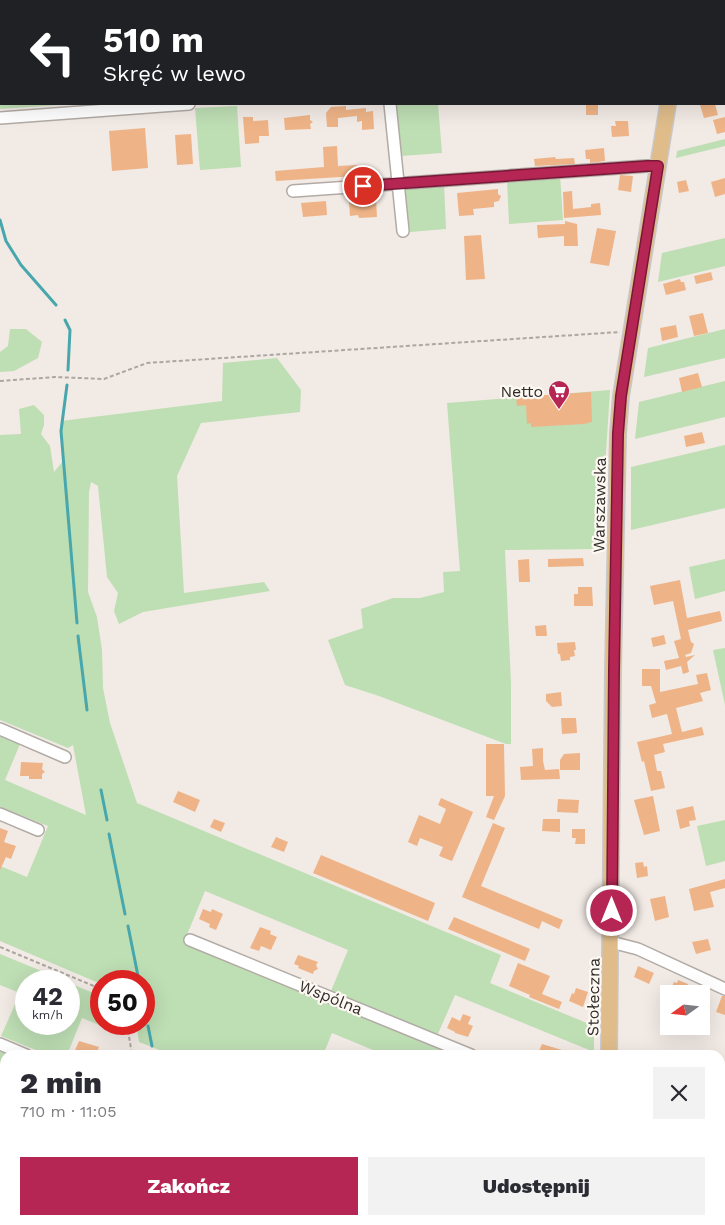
<!DOCTYPE html>
<html lang="pl">
<meta charset="utf-8">
<style>
body{margin:0;font-family:"Work Sans",sans-serif;background:#f2f2f3;color:#2b2b33;height:100vh;display:flex;flex-direction:column;font-size:19px;white-space:nowrap}
*{box-sizing:border-box;margin:0}
p{font-size:16px;color:#7c7c81}
.icon{flex:none;width:28px;height:28px;fill:none;stroke:currentColor;stroke-width:2;stroke-linecap:round;stroke-linejoin:round}
.map{position:relative;flex:1;overflow:hidden}
.sheet{position:absolute;left:0px;top:1050px;width:725px;height:175px;display:flex;flex-direction:column;background:#fff;border-radius:15px 15px 0 0;box-shadow:0 5px 20px #0002}
.sheet>*{flex:none}
.banner{position:absolute;left:0px;top:0px;width:725px;height:105px;box-shadow:0 5px 20px #0002;background:#202124;color:#fff;overflow:hidden}
.needle{width:32px;rotate:255deg}
.controls{position:absolute;left:660px;top:985px;display:grid;gap:10px}
.controls a{display:grid;place-items:center;width:50px;height:50px;border-radius:0px;background:#fff;box-shadow:0 5px 20px #0002;font-size:25px}
.speed{position:absolute;left:15px;top:970px;display:flex;gap:10px;font-size:25px;font-weight:700;text-align:center}
.speed>*{display:grid;place-content:center;width:65px;height:65px;border-radius:50%;background:#fff;box-shadow:0 5px 20px #0002;line-height:1}
.speed small{font-size:12px;font-weight:400}
.speed .limit{border:8px solid #d22;background:#fff;color:#111}
.pin{position:absolute;display:grid;place-items:center;width:42px;height:42px;color:#fff;margin:-21px;border:2px solid #fff;border-radius:50%;box-shadow:0 1px 5px #0007}
.me{position:absolute;width:55px;margin:-28px;rotate:0deg;stroke-linejoin:round;filter:drop-shadow(0 0 4px #0008)}
.turn{display:flex;align-items:center;gap:18px;height:105px;padding:0 20px;font-size:22px}
.turn .icon{width:65px;height:65px;stroke-width:2.5}
.turn b{display:block;font-size:35px;line-height:42px}
.round{display:grid;place-items:center;flex:none;width:52px;height:52px;border-radius:0px;background:#f2f2f3}
.summary{display:flex;align-items:center;justify-content:space-between;height:85px;padding:0 20px}
h1{font-size:30px;font-weight:800;line-height:38px}
.action{display:flex;gap:10px;margin-top:auto;padding:10px 20px}
.action a{flex:1;height:58px;border-radius:0px;background:#b62654;color:#fff;font-size:20px;font-weight:800;line-height:58px;text-align:center}
.action a+a{background:#f2f2f3;color:#2b2b33}
.map>svg:first-child{display:block}
.green{fill:#bedeb4}
.lines{fill:none;stroke-linecap:round;stroke-linejoin:round}
.stream{stroke:#47a7ad;stroke-width:3}
.building{fill:#eeb487}
.minor-casing{stroke:#b2aba5;stroke-width:14}
.major-casing{stroke:#c9c8c8;stroke-width:18}
.path{stroke:#aca6a2;stroke-width:2;stroke-dasharray:4 2.5;stroke-linecap:butt}
.minor{stroke:#fff;stroke-width:11}
.major{stroke:#dfbc8a;stroke-width:15}
.route-casing{stroke:#761937;stroke-width:12}
.route{stroke:#b62654;stroke-width:9}
.labels{text-anchor:middle;stroke-width:4.5;stroke-linejoin:round;paint-order:stroke}
.poi-label{font-size:16px;fill:#2f2c2a;stroke:#fef8f3;text-anchor:end}
.street-label{font-size:16px;fill:#2f2c2a;stroke:#fef8f3}
</style>
<div class="map">
<svg width="725" height="1225" viewBox="0 0 725 1225">
<rect width="100%" height="100%" fill="#f2eae5"/>
<g class="green">
<polygon points="58,0 218,0 58,1"/>
<polygon points="0,69 1,104 74,104 0,109"/>
<polygon points="396,104 438,104 442,153 401,156"/>
<polygon points="237,106 241,167 200,170 195,108"/>
<polygon points="725,139 725,146 676,158 677,151"/>
<polygon points="560,175 563,220 509,224 507,179"/>
<polygon points="444,184 446,229 410,232 405,187"/>
<polygon points="725,238 725,266 658,282 662,253"/>
<polygon points="10,329 26,329 42,342 38,358 14,371 0,372 0,352 8,346"/>
<polygon points="725,329 725,358 644,377 648,348"/>
<polygon points="277,358 301,390 300,412 201,423 177,476 184,593 264,582 270,591 143,612 119,624 114,611 118,593 107,577 98,486 91,482 89,492 88,592 97,617 102,650 103,688 110,723 137,803 501,955 490,983 594,1026 594,1052 455,995 437,1036 331,991 348,950 205,891 184,942 448,1053 447,1055 385,1055 332,1033 323,1055 172,1055 139,1042 136,1024 144,1024 144,981 101,981 101,984 0,941 0,866 27,877 48,826 0,807 0,735 20,744 5,780 86,815 73,745 68,748 0,720 0,435 21,434 19,409 34,405 44,415 44,425 41,434 50,446 54,472 63,461 61,421 222,401 223,363"/>
<polygon points="725,381 725,417 635,439 639,402"/>
<polygon points="610,390 600,549 505,550 511,684 511,744 506,744 379,696 345,685 328,640 363,628 361,609 393,598 420,598 444,592 443,572 460,571 447,403"/>
<polygon points="725,445 725,508 631,530 631,467"/>
<polygon points="725,559 725,591 695,599 689,567"/>
<polygon points="725,648 725,705 713,650"/>
<polygon points="725,820 725,861 706,866 697,826"/>
<polygon points="0,954 66,981 26,981 26,1024 69,1024 69,983 101,996 101,1024 119,1024 121,1034 82,1018 67,1055 48,1055 1,1036 20,993 0,985"/>
<polygon points="0,1051 10,1055 5,1055 5,1154 0,1152"/>
<polygon points="175,1220 353,1220 351,1225 176,1225"/>
</g>
<g class="lines">
<g class="stream">
<polyline points="0,53 1,52"/>
<polyline points="0,220 6,241 21,265 56,305"/>
<polyline points="65,320 70,330 68,370"/>
<polyline points="67,385 61,431 77,623"/>
<polyline points="78,636 87,710"/>
<polyline points="101,790 107,820"/>
<polyline points="109,834 125,914"/>
<polyline points="128,926 139,981"/>
<polyline points="144,1006 145,1014"/>
<polyline points="148,1026 152,1046"/>
<polyline points="193,1220 197,1225"/>
</g>
</g>
<g class="building">
<rect x="586" y="104" width="12" height="11"/>
<polygon points="706,104 715,104 718,115 704,118 700,105"/>
<polygon points="346,106 346,110 366,108 366,112 373,111 374,129 362,130 362,121 357,122 357,116 338,118 338,127 327,127 326,113 331,107"/>
<polygon points="310,115 310,120 313,122 310,124 311,129 285,130 284,118"/>
<polygon points="243,117 253,117 253,121 268,120 269,136 259,136 259,143 245,144"/>
<polygon points="725,117 725,132 717,134 713,120"/>
<polygon points="615,121 628,121 629,136 612,137 611,126 616,126"/>
<polygon points="145,128 148,168 112,171 109,131"/>
<polygon points="191,134 193,164 177,165 175,135"/>
<polygon points="337,146 338,166 357,165 357,176 276,181 275,171 324,167 323,147"/>
<polygon points="604,148 605,161 590,163 590,159 586,159 585,150"/>
<polygon points="555,157 556,159 574,158 575,164 535,166 534,159"/>
<polygon points="620,175 633,176 631,192 618,190"/>
<polygon points="725,178 725,194 715,197 711,182"/>
<polygon points="686,180 689,191 679,193 677,182"/>
<polygon points="498,189 498,194 501,196 499,201 494,202 494,207 473,209 474,215 459,216 457,193"/>
<polygon points="572,191 573,209 591,207 591,204 600,203 601,215 564,218 563,192"/>
<polygon points="376,199 377,217 359,218 358,215 350,216 349,202 358,202 358,200"/>
<polygon points="326,201 327,215 303,217 301,203"/>
<polygon points="565,221 577,224 578,246 564,246 564,236 538,238 537,225 565,224"/>
<polygon points="597,228 616,231 609,266 590,263"/>
<polygon points="481,235 485,279 466,280 464,236"/>
<polygon points="711,272 713,280 696,284 694,276"/>
<polygon points="680,279 681,282 684,282 686,290 666,295 663,284"/>
<polygon points="703,313 708,333 694,336 689,316"/>
<polygon points="676,325 678,337 662,341 660,328"/>
<polygon points="698,373 702,387 682,392 679,378"/>
<polygon points="591,392 592,422 584,424 531,427 531,423 527,424 526,405 517,406 516,397"/>
<polygon points="702,432 705,443 686,447 684,436"/>
<polygon points="583,558 584,566 548,567 548,559"/>
<polygon points="529,559 530,582 519,582 518,560"/>
<polygon points="680,580 687,618 720,611 722,621 688,630 691,642 694,644 691,653 685,655 686,657 695,655 687,662 689,672 683,674 681,666 666,670 664,661 679,658 674,641 681,639 673,601 654,605 650,586"/>
<polygon points="578,587 592,587 593,606 574,606 574,594 578,594"/>
<polygon points="546,625 547,636 536,636 535,626"/>
<polygon points="664,635 666,644 653,647 651,638"/>
<polygon points="575,642 576,650 574,650 575,656 570,657 570,660 561,661 560,654 558,654 557,643"/>
<polygon points="642,669 660,669 660,692 698,684 696,675 707,673 711,690 700,693 703,701 676,708 682,732 702,727 704,735 663,744 665,752 654,755 657,771 661,771 665,788 651,791 644,761 642,762 637,742 672,734 667,714 652,718 649,705 656,703 651,686 642,686"/>
<polygon points="561,692 562,706 552,707 546,701 546,694"/>
<polygon points="561,718 576,718 577,733 562,734"/>
<polygon points="486,744 504,744 505,796 494,820 486,817 494,796 486,796"/>
<polygon points="543,748 543,761 545,770 559,769 560,779 521,780 520,767 533,766 532,749"/>
<polygon points="580,753 580,770 560,770 560,760 564,754"/>
<polygon points="21,762 43,763 42,769 45,772 42,774 42,779 29,779 29,776 20,776"/>
<polygon points="178,791 200,800 195,812 173,802"/>
<polygon points="653,796 660,831 644,835 634,800"/>
<polygon points="441,798 473,812 452,861 439,856 443,847 420,838 417,846 408,842 419,815 440,824 446,809 438,805"/>
<polygon points="558,799 579,800 578,813 557,812"/>
<polygon points="693,806 696,820 689,821 690,826 680,829 676,810"/>
<polygon points="214,819 225,823 221,832 210,827"/>
<polygon points="543,819 560,819 560,832 542,831"/>
<polygon points="493,823 505,828 481,886 563,920 559,929 542,921 539,929 462,897"/>
<polygon points="0,828 8,831 4,842 16,846 11,859 6,857 0,870"/>
<polygon points="572,829 585,829 585,844 575,844 576,838 572,838"/>
<polygon points="276,837 288,842 284,852 271,847"/>
<polygon points="321,855 435,903 428,921 313,873"/>
<polygon points="643,862 644,867 647,866 648,876 637,878 635,863"/>
<polygon points="725,879 725,888 710,892 714,907 694,911 689,889"/>
<polygon points="665,896 669,917 655,921 650,899"/>
<polygon points="203,909 211,912 212,909 223,914 216,930 209,927 210,924 199,919"/>
<polygon points="454,917 530,949 525,961 448,929"/>
<polygon points="260,927 271,931 270,934 277,937 271,950 261,946 259,951 250,948"/>
<polygon points="708,939 711,950 696,954 692,942"/>
<polygon points="298,955 318,962 316,965 318,969 314,971 313,974 298,968 299,966 294,964"/>
<polygon points="518,963 550,976 542,994 562,1002 559,1009 529,997 530,995 509,986"/>
<polygon points="638,966 654,973 649,984 634,977"/>
<polygon points="678,980 688,984 687,987 701,994 669,994 674,982 677,983"/>
<polygon points="576,988 588,992 583,1007 569,1001 572,993 574,994"/>
<polygon points="722,996 725,996 725,1015 716,1012"/>
<polygon points="463,1014 471,1017 468,1024 473,1026 468,1037 455,1033 455,1032 447,1028 452,1017 460,1021"/>
<polygon points="79,1041 99,1047 96,1055 73,1055"/>
<polygon points="542,1044 572,1053 572,1055 553,1055 539,1051"/>
</g>
<g class="lines">
<g class="minor-casing">
<g id="minor">
<polyline points="712,0 714,1"/>
<polyline points="724,5 725,5"/>
<polyline points="724,18 725,18"/>
<polyline points="390,104 403,231"/>
<polyline points="0,118 189,104"/>
<polyline points="293,191 647,166 658,166"/>
<polyline points="0,729 65,757"/>
<polyline points="0,814 38,830"/>
<polyline points="190,940 471,1055"/>
<polyline points="611,942 638,949 725,989"/>
<polyline points="0,1044 26,1055"/>
<polyline points="0,1160 5,1162"/>
<polyline points="141,1220 154,1225"/>
<polyline points="168,1220 169,1225"/>
</g>
</g>
<g class="major-casing">
<g id="major">
<polyline points="686,1 686,0"/>
<polyline points="609,1055 613,669 618,434 621,396 668,104"/>
<polyline points="611,1220 612,1225"/>
</g>
</g>
<g class="path">
<polyline points="0,381 55,377 104,379 147,363 620,332"/>
<polyline points="0,947 101,989"/>
<polyline points="127,1024 132,1055"/>
</g>
<use href="#minor" class="minor"/>
<use href="#major" class="major"/>
</g>
<g class="lines">
<g class="route-casing">
<polyline id="route" points="363,186 647,166 658,166 621,396 618,434 614,670 612,911"/>
</g>
<use href="#route" class="route"/>
</g>
<defs>
<g id="supermarket-pin" transform="scale(1.125)"><path d="M0 17L-7.5 6A9.5 9.5 0 1 1 7.5 6Z" fill="#b62654" stroke="#fef8f3"/><path d="M-6-5.5h2.5l.6 2H6L4.5 2H-2.5L-4.4-4H-6ZM-1.5 3.2a1.3 1.3 0 1 0 .1 0ZM3 3.2a1.3 1.3 0 1 0 .1 0Z" fill="#fff"/></g>
</defs>
<g fill-rule="evenodd">
<use href="#supermarket-pin" x="559" y="391"/>
</g>
<g class="labels">
<g class="poi-label">
<text x="543" y="397">Netto</text>
</g>
<g class="street-label">
<text transform="translate(599 505) rotate(-89)" y="6">Warszawska</text>
<text transform="translate(331 997) rotate(22)" y="6">Wspólna</text>
<text transform="translate(593 997) rotate(-89)" y="6">Stołeczna</text>
</g>
</g>
</svg>
<div class="controls">
<a><svg class="needle" viewBox="-14 -14 28 28"><path d="M0-13l5 13h-10z" fill="#e53935"/><path d="M0 13l5-13h-10z" fill="#7c7c81"/></svg></a>
</div>
<div class="speed"><div>42<small>km/h</small></div><div class="limit">50</div></div>
<div class="pin" style="left:363px;top:186px;background:#d93025"><svg class="icon" aria-label="arrive" viewBox="0 0 24 24"><path d="M6 21V4h12l-3 4 3 4H6"/></svg></div>
<svg class="me" style="left:612px;top:911px" viewBox="-20 -20 40 40"><circle r="17" fill="#b62654" stroke="#fff" stroke-width="3"/><path d="M0-11L8 9 0 5-8 9z" fill="#fff"/></svg>
<div class="banner">
<div class="turn"><svg class="icon" aria-label="left" viewBox="0 0 24 24"><path d="M17 20v-9H6M10 6l-5 5 5 5"/></svg><div><b>510 m</b>Skręć w lewo</div></div>
</div>
<section class="sheet">
<div class="summary"><div><h1>2 min</h1><p>710 m · 11:05</p></div><a class="round"><svg class="icon" aria-label="close" viewBox="0 0 24 24"><path d="M6 6l12 12M18 6L6 18"/></svg></a></div>
<div class="action"><a>Zakończ</a><a>Udostępnij</a></div>
</section>
</div>
